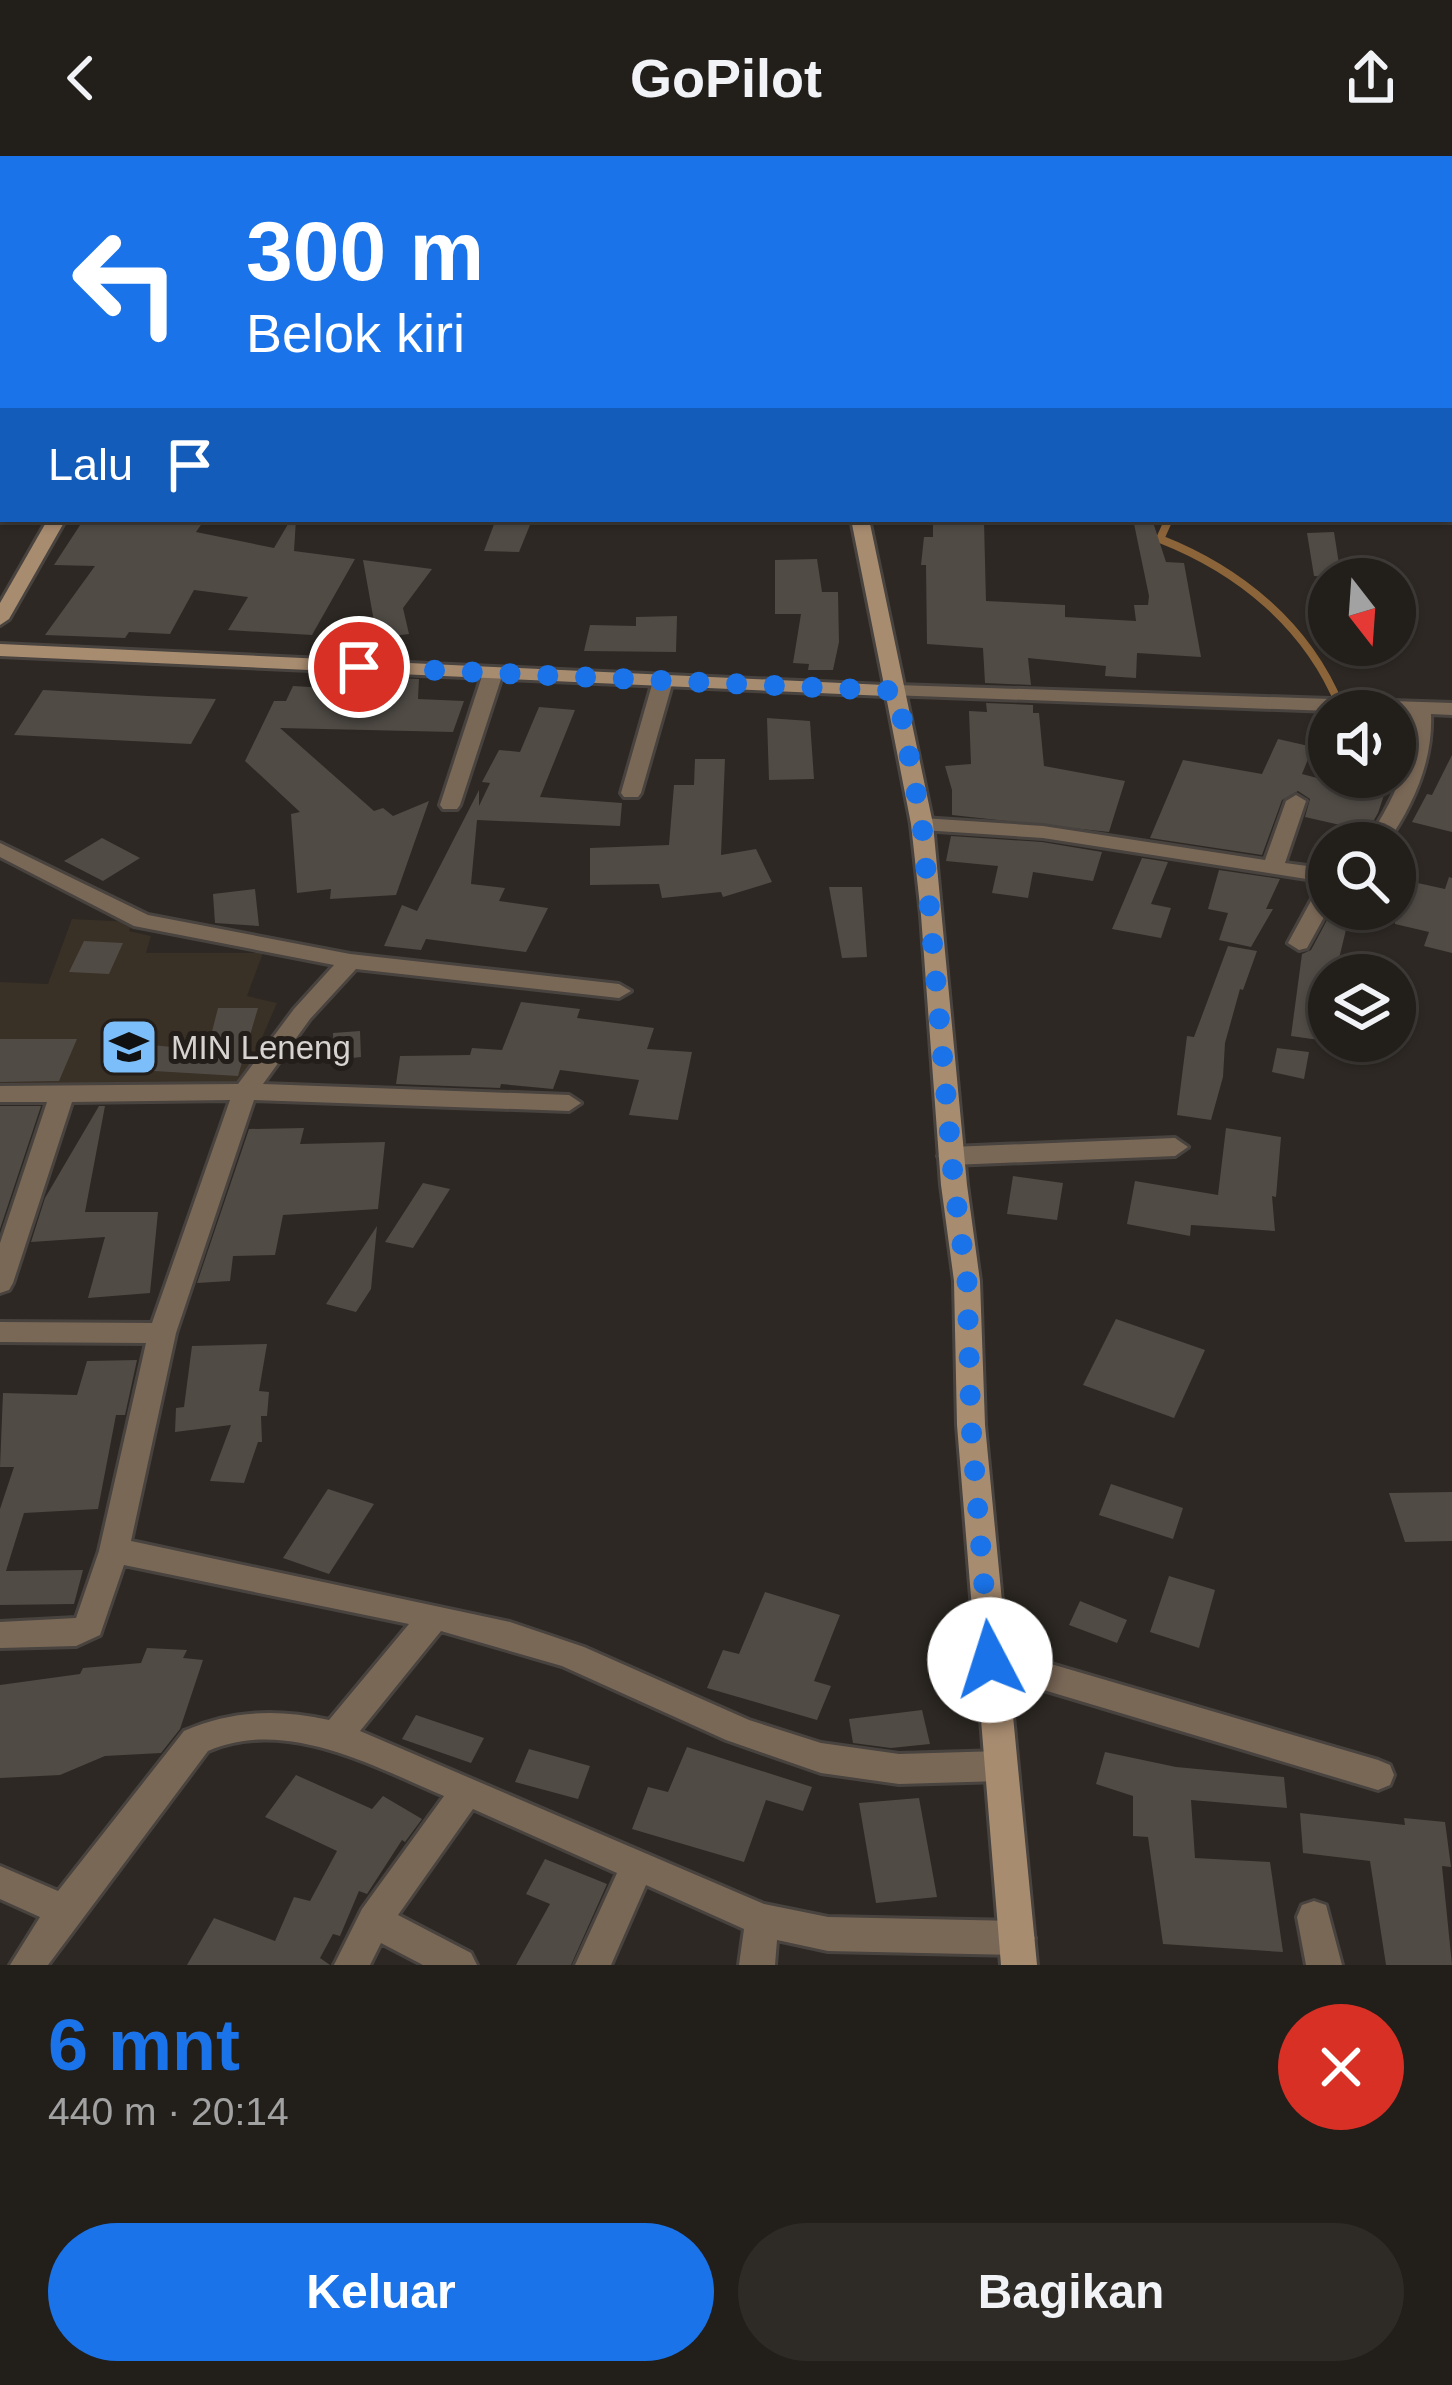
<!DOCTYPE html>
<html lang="id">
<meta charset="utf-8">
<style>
body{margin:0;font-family:Helvetica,sans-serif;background:#2e2b27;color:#f1f3f6;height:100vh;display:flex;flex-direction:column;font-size:45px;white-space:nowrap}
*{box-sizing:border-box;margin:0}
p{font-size:39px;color:#a2a2a2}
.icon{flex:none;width:66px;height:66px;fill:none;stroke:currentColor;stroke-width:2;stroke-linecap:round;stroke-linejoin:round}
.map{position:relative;height:1809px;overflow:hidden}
.panel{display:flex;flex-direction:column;background:#221e1a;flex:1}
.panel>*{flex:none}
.hud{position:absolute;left:0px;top:0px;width:1452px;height:366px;box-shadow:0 3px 9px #0004,0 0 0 3px #3f3c39;background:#1a73e8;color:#fff;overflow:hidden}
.needle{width:78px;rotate:163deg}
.fabs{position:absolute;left:1308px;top:402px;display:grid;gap:24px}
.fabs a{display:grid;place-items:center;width:108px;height:108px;border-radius:50%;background:#221e1a;box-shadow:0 3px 9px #0004,0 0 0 3px #3f3c39;font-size:60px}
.pin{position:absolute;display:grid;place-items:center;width:102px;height:102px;color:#fff;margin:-51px;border:6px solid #fff;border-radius:50%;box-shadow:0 3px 12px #0007}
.me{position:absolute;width:132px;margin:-66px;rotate:355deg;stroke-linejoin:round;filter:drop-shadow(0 0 9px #0008)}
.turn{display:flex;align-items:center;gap:42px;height:252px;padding:0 48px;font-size:54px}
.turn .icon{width:156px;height:156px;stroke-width:2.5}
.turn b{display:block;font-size:84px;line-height:102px}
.then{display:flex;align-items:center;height:114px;padding:0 48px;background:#0003;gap:24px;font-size:45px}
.round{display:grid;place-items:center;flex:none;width:126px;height:126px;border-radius:63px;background:#2e2b27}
.head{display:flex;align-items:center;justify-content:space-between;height:204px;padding:0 48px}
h1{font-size:72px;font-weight:800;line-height:90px;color:#1a73e8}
.cta{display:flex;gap:24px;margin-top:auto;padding:24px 48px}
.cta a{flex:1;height:138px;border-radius:72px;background:#1a73e8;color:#fff;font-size:48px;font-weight:800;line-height:138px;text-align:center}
.cta a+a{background:#2e2b27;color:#f1f3f6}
header{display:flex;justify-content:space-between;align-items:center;height:156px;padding:0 48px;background:#221e1a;font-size:54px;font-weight:800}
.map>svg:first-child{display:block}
.built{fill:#393026}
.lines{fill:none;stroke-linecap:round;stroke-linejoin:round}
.stream{stroke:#8c643a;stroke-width:8}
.canal{fill:#8c643a;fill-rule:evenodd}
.building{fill:#504b45}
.street-casing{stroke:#48433f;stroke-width:6}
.secondary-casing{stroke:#48433f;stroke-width:6}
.primary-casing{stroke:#48433f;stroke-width:6}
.street{fill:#7a6857;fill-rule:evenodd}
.secondary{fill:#a88c70;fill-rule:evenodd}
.primary{fill:#cba782;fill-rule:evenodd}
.route{stroke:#1a73e8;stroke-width:21;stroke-dasharray:0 37.8}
.labels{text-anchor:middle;stroke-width:10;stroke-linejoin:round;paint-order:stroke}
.poi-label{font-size:33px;fill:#d6d3d0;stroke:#231e1a;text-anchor:start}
</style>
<header><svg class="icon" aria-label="back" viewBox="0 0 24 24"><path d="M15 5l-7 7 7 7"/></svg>GoPilot<svg class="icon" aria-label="share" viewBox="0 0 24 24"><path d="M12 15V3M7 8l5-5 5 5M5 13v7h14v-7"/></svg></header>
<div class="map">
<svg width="1452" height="1809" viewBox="0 0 1452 1809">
<rect width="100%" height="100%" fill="#2d2823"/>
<polygon class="built" points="72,763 134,766 129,775 151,780 146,797 263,797 247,840 277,847 239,935 0,934 0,826 48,828"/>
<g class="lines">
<path class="stream" d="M1169,363L1160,383C1239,414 1307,469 1340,550"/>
<g class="canal">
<rect x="939" y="0" width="18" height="3"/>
<rect x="1449" y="64" width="3" height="12"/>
</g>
</g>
<g class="building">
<polygon points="84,363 205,363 196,376 274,392 291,363 296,363 294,395 355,403 312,479 228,474 248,441 194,434 170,478 129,476 125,482 45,479 95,410 54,409"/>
<polygon points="496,363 532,364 519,396 484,395"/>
<polygon points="933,363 984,366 986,445 1065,449 1065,461 1136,465 1134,449 1148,449 1149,440 1133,363 1152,363 1166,406 1184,407 1201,501 1137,497 1136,522 1105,520 1106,510 1028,502 1031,529 985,527 983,492 927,488 926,409 921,409 924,381 933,381"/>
<polygon points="1334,376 1341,421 1314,420 1307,377"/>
<polygon points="817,403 822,436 838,436 839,486 833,514 808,514 809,508 793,507 801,458 775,458 775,404"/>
<polygon points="363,404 432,413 403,452 409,478 377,482"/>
<polygon points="677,460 676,496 584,495 590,469 636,470 636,461"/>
<polygon points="396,522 419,523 418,543 464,545 453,576 280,572 374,655 383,652 393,660 429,645 396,739 330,743 331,733 297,737 291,658 300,656 245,605 274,545 286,545 293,530 394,536"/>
<polygon points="43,534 148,540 216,543 191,588 14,579"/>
<polygon points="986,547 1033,549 1033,557 1039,557 1044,610 1125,625 1109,676 952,659 952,634 945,610 971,608 969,555 987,556"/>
<polygon points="539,551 575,554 540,641 622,647 620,670 477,664 471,728 505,732 499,745 548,752 526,796 426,783 421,794 384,790 402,749 417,755 479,634 479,650 490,627 482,626 499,594 520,596"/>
<polygon points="767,562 810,565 814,623 769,624"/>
<polygon points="1278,583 1313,591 1302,618 1359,633 1368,621 1390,621 1378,657 1361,687 1343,687 1349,671 1305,661 1310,643 1298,635 1282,644 1262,699 1150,682 1183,604 1262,618"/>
<polygon points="1452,599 1452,676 1412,666 1427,638 1432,639"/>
<polygon points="695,603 725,603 721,699 756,693 772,726 723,741 721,736 662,742 659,728 590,729 590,692 669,689 674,629 694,629"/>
<polygon points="951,680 1042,686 1102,696 1093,725 1033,716 1028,742 992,737 998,710 946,705"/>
<polygon points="102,682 140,702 103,725 64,705"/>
<polygon points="1142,702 1168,706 1151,748 1171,752 1161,782 1112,773"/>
<polygon points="1219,714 1280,723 1266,753 1273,753 1251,791 1219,784 1228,757 1208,753"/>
<polygon points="1449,721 1452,722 1452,797 1424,790 1429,776 1395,768 1395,722 1445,733"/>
<polygon points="829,731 862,731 867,801 842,802"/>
<polygon points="255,733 259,770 215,767 213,738"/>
<polygon points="1333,753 1351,753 1335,819 1329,819 1329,835 1320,833 1319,884 1291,880 1302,798 1311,794"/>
<polygon points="84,785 123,787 109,818 69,816"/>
<polygon points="1228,790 1257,795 1243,834 1240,833 1225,887 1223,921 1211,964 1177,959 1187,880 1194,881"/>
<polygon points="521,846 580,853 577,862 654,872 647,893 692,896 678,964 629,959 639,924 560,914 553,933 501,928 500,932 396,928 400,900 470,899 472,892 502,894"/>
<polygon points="218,852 258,852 238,920 120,913 135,887 207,895"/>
<polygon points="360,875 361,901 334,904 333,877"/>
<polygon points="0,883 77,883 59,925 0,926"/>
<polygon points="1277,892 1309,896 1304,923 1272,916"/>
<polygon points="0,950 41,950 0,1073"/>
<polygon points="99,950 105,950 85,1056 158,1056 150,1137 88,1142 105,1081 31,1086 45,1042"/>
<polygon points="304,972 300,988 385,986 378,1053 283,1059 275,1099 233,1100 230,1125 197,1127 249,973"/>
<polygon points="1226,972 1281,981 1276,1041 1272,1040 1275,1075 1191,1069 1190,1080 1127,1068 1135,1025 1218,1039"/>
<polygon points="1013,1020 1063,1027 1057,1064 1007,1058"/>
<polygon points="423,1027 450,1033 413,1092 385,1086"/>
<polygon points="377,1070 371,1133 356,1156 326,1148"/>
<polygon points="1116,1163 1205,1194 1174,1262 1083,1229"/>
<polygon points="267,1188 259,1235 269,1236 267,1260 261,1260 262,1286 258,1286 244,1327 210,1325 231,1269 175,1276 176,1252 184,1251 192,1190"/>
<polygon points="137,1204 125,1259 116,1259 98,1353 24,1357 6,1415 83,1414 74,1448 0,1449 0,1353 14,1311 0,1311 3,1237 77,1239 87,1205"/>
<polygon points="1111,1328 1183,1352 1173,1383 1099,1359"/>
<polygon points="328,1333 374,1348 329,1418 283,1402"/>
<polygon points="1452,1336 1452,1385 1405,1386 1389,1337"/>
<polygon points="1169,1420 1215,1434 1199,1492 1150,1476"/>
<polygon points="765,1436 840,1459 814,1525 831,1530 817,1564 707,1532 723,1494 739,1498"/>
<polygon points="1080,1445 1127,1464 1117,1487 1069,1469"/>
<polygon points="147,1492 187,1494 183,1502 203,1504 180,1573 161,1597 105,1600 60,1619 0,1622 0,1529 80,1518 83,1512 141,1507"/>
<polygon points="922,1554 930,1588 891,1592 853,1587 849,1563"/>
<polygon points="416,1559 484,1582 471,1607 402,1583"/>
<polygon points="687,1591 812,1631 803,1655 766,1644 744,1706 632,1673 648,1631 668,1636"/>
<polygon points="529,1593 590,1610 578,1643 515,1626"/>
<polygon points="1105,1596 1176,1611 1284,1621 1287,1652 1191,1644 1195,1702 1270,1706 1283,1796 1163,1788 1148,1681 1133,1680 1133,1640 1096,1628"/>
<polygon points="296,1619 372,1653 383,1640 422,1663 405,1686 402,1684 367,1738 359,1735 340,1780 333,1778 320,1802 330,1809 187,1809 214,1762 275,1785 294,1741 310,1745 337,1695 265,1661"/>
<polygon points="919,1642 937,1741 876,1747 859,1647"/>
<polygon points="1300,1657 1405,1669 1404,1662 1445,1666 1451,1711 1442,1710 1452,1809 1386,1809 1370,1705 1303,1697"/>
<polygon points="545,1703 607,1728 571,1809 516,1809 550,1748 526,1738"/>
</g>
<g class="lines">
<g class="street-casing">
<g id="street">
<rect x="0" y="48" width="3" height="8"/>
<polygon points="1452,234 1452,244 1449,245 1449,235"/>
<polygon points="1449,252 1452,253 1452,265 1449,264"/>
<rect x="0" y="333" width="3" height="10"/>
<polygon points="493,511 503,517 460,649 457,653 443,653 440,649 483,517"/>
<polygon points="663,519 673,525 641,637 638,641 624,641 621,637 653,525"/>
<path d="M897,529L1452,547V559L1431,558C1433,606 1413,649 1387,687H1365C1392,648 1413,606 1411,558L890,539L887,535Z"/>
<polygon points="1296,639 1306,645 1285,707 1329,713 1329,752 1307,792 1299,794 1288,787 1318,732 1326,726 1043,682 922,674 911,668 922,662 1043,670 1265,704 1286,645"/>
<path d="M0,687L148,759L350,798L619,828L631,835L619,842L356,813L310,863L263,928L569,939L581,947L569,955L254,944L176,1177L131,1385L510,1466L584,1491L749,1564L821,1587L899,1598L1001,1595L1013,1600L1017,1610L1013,1620L1001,1625L899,1628L821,1617L726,1584L562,1510L441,1475L360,1575L764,1748L828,1761L1017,1765L1029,1770L1035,1782L1029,1794L1017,1799L828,1795L777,1784L775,1809H739L744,1773L646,1729L611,1809H575L617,1717L473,1653L398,1759L471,1797L477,1809H423L381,1787L370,1809H334L362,1753L444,1640C373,1610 285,1561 208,1595L48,1809H10L40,1761L0,1743V1710L58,1735L184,1575C232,1554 278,1553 329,1564L409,1468L124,1409L100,1479L76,1490L0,1492V1466L76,1462L99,1395L146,1187L0,1186V1166L152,1167L230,944L72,946L13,1127L9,1134L0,1137V1087L47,946H0V930L238,928L294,853L334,809L134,770L0,701Z"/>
<polygon points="1175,982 1188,991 1175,1000 951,1009 938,1000 951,991"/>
<polygon points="990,1490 1378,1604 1390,1609 1394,1619 1390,1629 1378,1634 990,1518 979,1514 974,1504 979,1494"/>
<polygon points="1314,1745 1326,1749 1342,1809 1306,1809 1297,1761 1302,1749"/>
</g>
</g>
<g class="secondary-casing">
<g id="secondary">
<polygon points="740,0 753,0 755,3 742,3"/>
<rect x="0" y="181" width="3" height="8"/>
<polygon points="48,363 66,363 9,463 0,469 0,447"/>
<polygon points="851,363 869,363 933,668 967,1029 980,1125 985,1269 1037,1809 1001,1809 957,1269 954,1125 941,1029 921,759 911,668 886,540 0,500 0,488 884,529"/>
</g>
</g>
<g class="primary-casing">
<g id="primary">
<polygon points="1099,0 1137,0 1139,3 1101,3"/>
<polygon points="1166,0 1206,0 1208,3 1168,3"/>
<polygon points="1449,30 1452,31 1452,41 1449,40"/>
</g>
</g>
<use href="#street" class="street"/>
<use href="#secondary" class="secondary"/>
<use href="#primary" class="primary"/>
</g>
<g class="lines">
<polyline class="route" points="359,511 897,535 922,668 954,1029 967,1125 971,1270 990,1504"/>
</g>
<defs>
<g id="school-square" transform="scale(3)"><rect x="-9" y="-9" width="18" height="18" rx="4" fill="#7cbef9" stroke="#231e1a"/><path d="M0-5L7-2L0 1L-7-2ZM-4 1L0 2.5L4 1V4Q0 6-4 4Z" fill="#111"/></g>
</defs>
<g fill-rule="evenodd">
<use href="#school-square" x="129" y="891"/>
</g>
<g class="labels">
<g class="poi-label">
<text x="171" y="903">MIN Leneng</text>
</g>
</g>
</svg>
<div class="fabs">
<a><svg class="needle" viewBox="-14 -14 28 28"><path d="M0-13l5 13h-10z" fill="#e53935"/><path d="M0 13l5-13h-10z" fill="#a2a2a2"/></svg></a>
<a><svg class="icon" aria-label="sound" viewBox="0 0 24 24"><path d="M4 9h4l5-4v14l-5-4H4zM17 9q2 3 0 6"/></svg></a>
<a><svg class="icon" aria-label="search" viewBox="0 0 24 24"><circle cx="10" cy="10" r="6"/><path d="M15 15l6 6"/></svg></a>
<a><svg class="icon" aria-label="layers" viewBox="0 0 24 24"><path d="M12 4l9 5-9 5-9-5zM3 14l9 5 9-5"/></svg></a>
</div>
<div class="pin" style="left:359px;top:511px;background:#d93025"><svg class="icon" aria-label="arrive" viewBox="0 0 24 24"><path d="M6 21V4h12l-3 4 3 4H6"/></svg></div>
<svg class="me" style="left:990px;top:1504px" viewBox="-20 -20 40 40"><circle r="19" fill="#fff"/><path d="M0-13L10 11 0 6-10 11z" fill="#1a73e8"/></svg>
<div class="hud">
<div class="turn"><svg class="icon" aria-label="left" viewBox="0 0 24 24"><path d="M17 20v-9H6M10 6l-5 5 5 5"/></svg><div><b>300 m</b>Belok kiri</div></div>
<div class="then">Lalu<svg class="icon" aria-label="arrive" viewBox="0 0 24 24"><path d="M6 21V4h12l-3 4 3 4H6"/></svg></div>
</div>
</div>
<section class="panel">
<div class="head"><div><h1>6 mnt</h1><p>440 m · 20:14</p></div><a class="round" style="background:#d93025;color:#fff"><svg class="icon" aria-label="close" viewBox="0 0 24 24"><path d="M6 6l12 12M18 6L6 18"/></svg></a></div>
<div class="cta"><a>Keluar</a><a>Bagikan</a></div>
</section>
